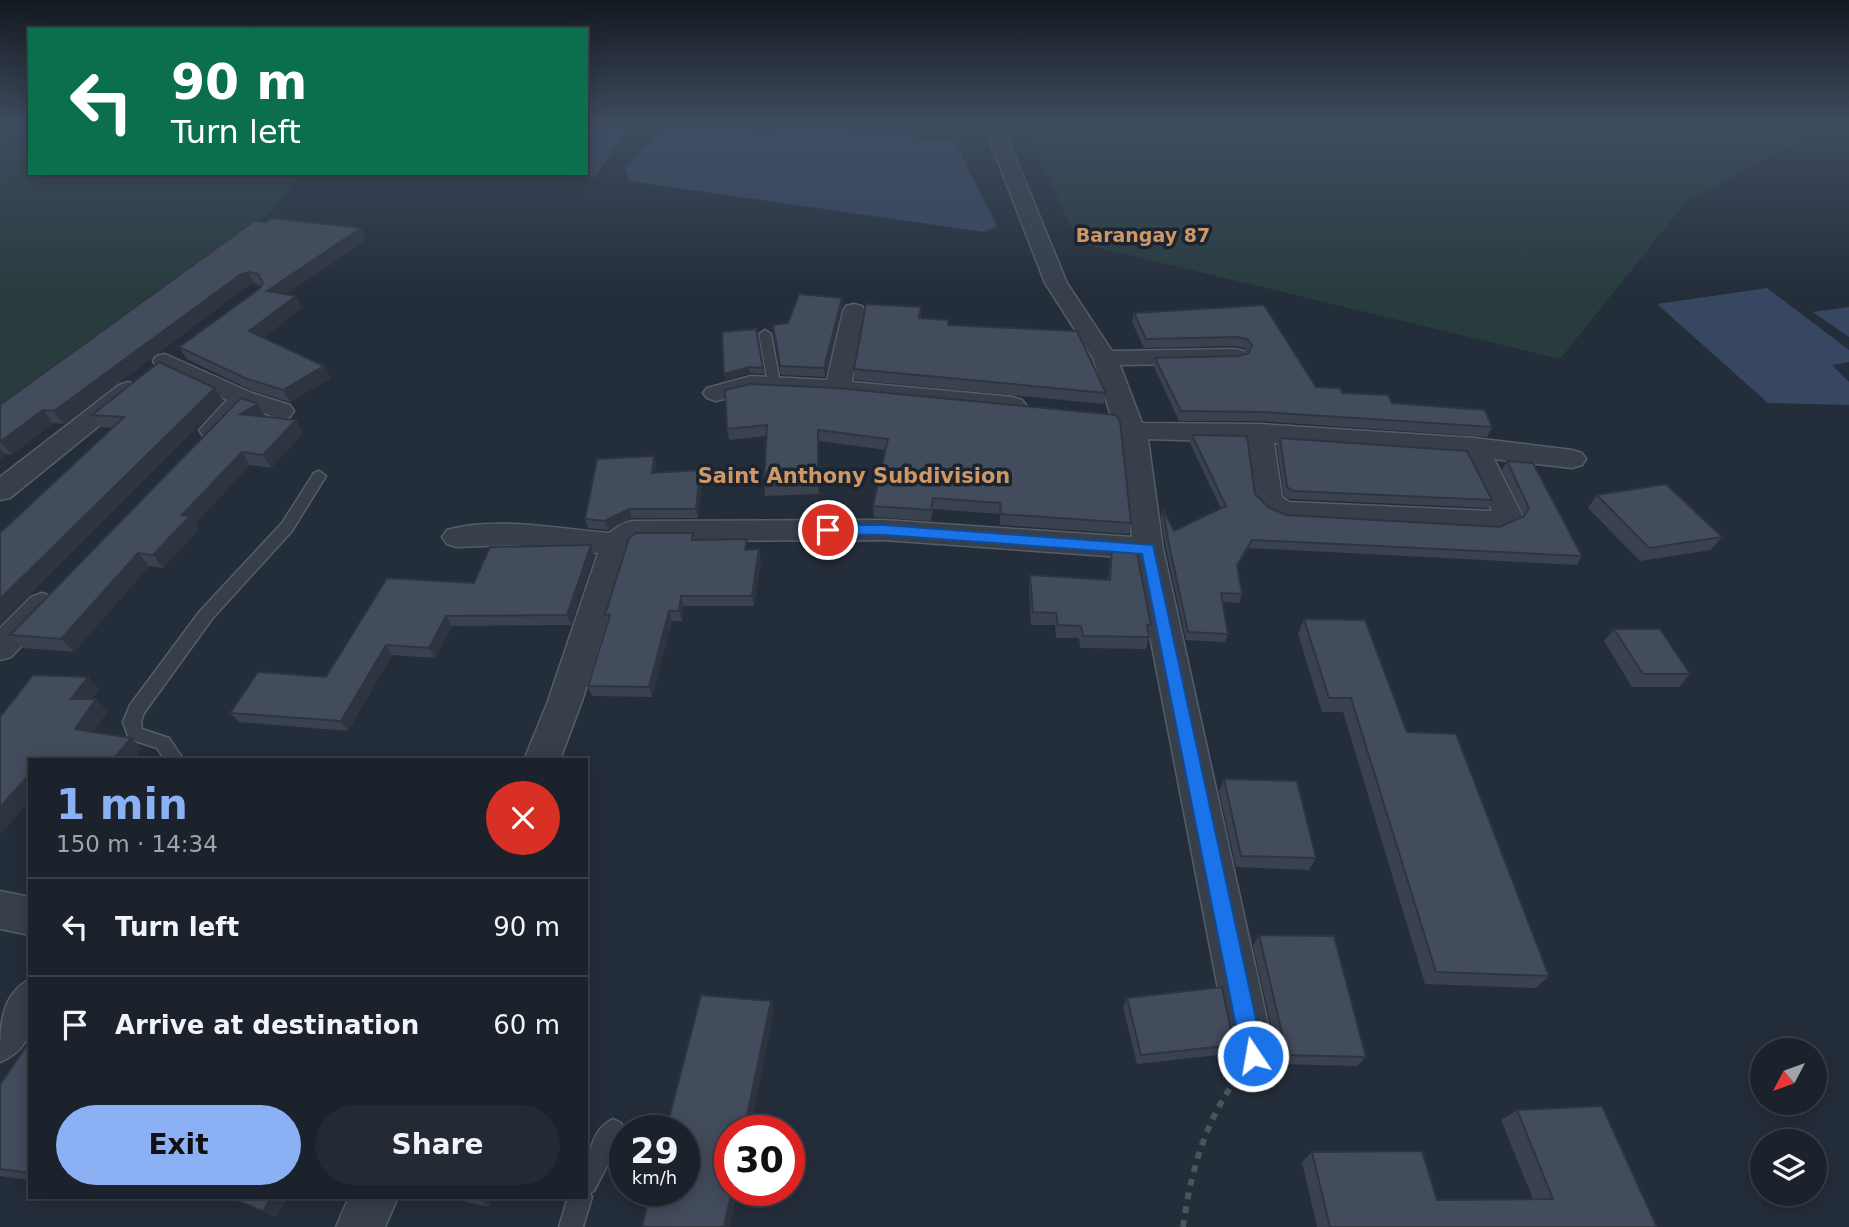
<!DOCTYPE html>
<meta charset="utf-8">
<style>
body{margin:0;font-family:"DejaVu Sans",sans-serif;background:#242a34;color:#f1f3f6;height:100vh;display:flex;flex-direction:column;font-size:26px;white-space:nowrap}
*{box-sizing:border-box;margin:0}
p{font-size:23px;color:#a0a4a9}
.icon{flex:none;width:38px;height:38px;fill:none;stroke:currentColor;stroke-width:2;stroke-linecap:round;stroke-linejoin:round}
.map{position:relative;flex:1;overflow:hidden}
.details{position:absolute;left:28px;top:758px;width:560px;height:441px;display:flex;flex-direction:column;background:#1b222c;border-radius:0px;box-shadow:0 4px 18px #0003,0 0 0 2px #393f48}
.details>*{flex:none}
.hud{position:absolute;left:28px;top:28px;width:560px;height:147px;border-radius:0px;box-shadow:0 4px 18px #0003,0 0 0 2px #393f48;background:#0b6e4f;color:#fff;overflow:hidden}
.needle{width:46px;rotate:229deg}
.buttons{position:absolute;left:1750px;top:1038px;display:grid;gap:14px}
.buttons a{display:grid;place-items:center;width:77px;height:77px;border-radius:50%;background:#1b222c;box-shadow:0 4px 18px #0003,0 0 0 2px #393f48;font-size:35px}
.speed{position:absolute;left:609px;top:1115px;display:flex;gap:14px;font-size:35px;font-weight:700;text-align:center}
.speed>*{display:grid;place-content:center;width:91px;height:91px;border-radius:50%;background:#1b222c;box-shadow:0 4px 18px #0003,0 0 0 2px #393f48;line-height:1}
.speed small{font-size:18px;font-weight:400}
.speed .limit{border:10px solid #d22;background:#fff;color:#111}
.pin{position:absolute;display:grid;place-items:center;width:60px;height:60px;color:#fff;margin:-30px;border:4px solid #fff;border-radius:50%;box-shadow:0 2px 7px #0007}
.me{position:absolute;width:77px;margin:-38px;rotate:348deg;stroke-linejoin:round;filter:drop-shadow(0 0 5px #0008)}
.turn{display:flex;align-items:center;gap:24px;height:147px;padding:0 28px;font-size:32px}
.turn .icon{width:91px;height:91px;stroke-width:2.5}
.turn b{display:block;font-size:49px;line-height:60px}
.round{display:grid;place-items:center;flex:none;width:74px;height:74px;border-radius:37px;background:#242a34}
.head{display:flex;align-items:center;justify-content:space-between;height:119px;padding:0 28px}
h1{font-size:42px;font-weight:800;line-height:52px;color:#8bb0f3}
.action{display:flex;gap:14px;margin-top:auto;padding:14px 28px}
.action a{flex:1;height:80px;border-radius:42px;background:#8bb0f3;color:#111;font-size:28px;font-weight:800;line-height:80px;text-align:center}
.action a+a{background:#242a34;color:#f1f3f6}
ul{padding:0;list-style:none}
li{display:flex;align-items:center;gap:21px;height:98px;padding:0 28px;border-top:2px solid #393f48}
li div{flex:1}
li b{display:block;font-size:26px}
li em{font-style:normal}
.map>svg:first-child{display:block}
.green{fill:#283c3e}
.water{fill:#384761}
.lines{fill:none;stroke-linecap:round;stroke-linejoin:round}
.service-casing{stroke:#555d69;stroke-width:3}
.minor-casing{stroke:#555d69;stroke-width:3}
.path{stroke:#45575b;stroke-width:6;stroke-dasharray:7 7;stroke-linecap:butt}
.service{fill:#373f4b;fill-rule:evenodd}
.minor{fill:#373f4b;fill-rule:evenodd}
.wall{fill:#3a414f}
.shaded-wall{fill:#2f3540}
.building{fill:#434c5c;stroke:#2f3540;stroke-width:2}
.route{fill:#1a73e8;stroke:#114b97;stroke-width:2}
.labels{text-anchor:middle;stroke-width:7;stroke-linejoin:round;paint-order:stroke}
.far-quarter-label{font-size:19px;font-weight:bold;fill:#cf9765;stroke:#1c2430}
.neighbourhood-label{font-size:21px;font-weight:bold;fill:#cf9765;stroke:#1c2430}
</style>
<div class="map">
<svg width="1849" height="1227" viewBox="0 0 1849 1227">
<rect width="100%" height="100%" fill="#242d3a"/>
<g class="green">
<polygon points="0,123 30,123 30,173 301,173 271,212 0,411"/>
<polygon points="1022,123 1832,123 1687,201 1560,359 1079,243"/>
</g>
<g class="water">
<polygon points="586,123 630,123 596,177 541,177 515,173 586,173"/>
<polygon points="679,123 718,123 764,133 797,124 955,142 997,226 984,232 629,181 625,168 668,124"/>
<polygon points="1767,288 1849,350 1849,362 1832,365 1849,382 1849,405 1768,403 1657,304"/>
<polygon points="1849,307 1849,337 1813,312"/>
</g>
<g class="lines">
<g class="service-casing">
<g id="service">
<polygon points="765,330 771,334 780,383 774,387 768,383 759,334"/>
<polygon points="319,471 326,476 292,531 212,619 144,713 141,722 142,729 169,738 184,760 165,760 157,748 129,739 123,722 130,705 200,611 282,523 314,473"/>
<path d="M613,1119L621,1123L625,1131L594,1191L590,1193L592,1197L583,1227H559L568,1197H586C586,1173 586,1131 613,1119Z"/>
</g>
</g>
<g class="minor-casing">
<g id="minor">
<path d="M983,123H1001L1067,283L1112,351L1235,349L1244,351L1247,356L1244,361L1235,363L1120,365L1142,423L1259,424L1474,438L1572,450L1582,453L1586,459L1582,465L1572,468L1494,459L1522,515L1518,522L1494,533L1283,521C1271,517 1261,512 1254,501L1247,442L1148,439L1163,549L1275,1056L1269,1072L1253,1078L1237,1072L1231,1056L1135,558L884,540L638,541L630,547L582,701L560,760H524L548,701L598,553L512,545L457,547L447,544L442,537L447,530C494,516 560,529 609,533L622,524L632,521L884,520L1132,537L1121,431L1111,416L1093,358L1045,283ZM1274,443L1465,456L1492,511L1289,502L1282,497Z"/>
<polygon points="854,304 862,306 865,311 852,382 1013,397 1022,400 1026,405 1022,410 1013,413 838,396 751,392 716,401 707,398 703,393 707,388 751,376 827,380 843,311 846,306"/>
<path d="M165,354L252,393L290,405L294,411L290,417L281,419L248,408C234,422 224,441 203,436L199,430L227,400L156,366L153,361L156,356Z"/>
<polygon points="128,382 137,385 141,390 137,395 10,498 0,500 0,477 119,385"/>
<polygon points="42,593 53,597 58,605 53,613 11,657 0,660 0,628 31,597"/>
<polygon points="0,891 30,897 30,935 0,929"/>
<path d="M30,979C30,1015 39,1046 0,1062C0,1026 0,995 30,979Z"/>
<polygon points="349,1197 398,1197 385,1227 336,1227"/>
</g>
</g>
<path class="path" d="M1183,1227C1190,1177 1202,1131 1230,1088"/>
<use href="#service" class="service"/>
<use href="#minor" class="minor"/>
</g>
<g class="wall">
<polygon points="254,221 361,228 366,240 286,294 296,296 302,308 263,338 324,366 331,378 290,402 253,391 187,359 179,347 259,289 261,286 255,284 246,287 64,424 53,423 12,455 5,454 0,459 0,405"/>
<polygon points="1264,305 1316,387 1392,403 1492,427 1487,437 1259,421 1179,421 1154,367 1155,358 1238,356 1248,353 1245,348 1235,346 1144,348 1132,322 1134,313"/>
<polygon points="843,306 825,377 781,375 774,334 788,323"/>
<polygon points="921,307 921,318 948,320 948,325 1106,393 1104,404 855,380 854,369"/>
<polygon points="756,329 764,374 750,373 725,380"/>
<polygon points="750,384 1131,523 1129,534 1000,525 1000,514 933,509 931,521 874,517 873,506 886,450 819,441 819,494 765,496 764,486 766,436 729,440 727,429"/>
<polygon points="223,401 0,624 0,533 112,428 101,427 92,415"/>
<polygon points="265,417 296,420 303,433 271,468 250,465 195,524 199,529 163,568 149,566 74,652 23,648 10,635"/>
<polygon points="1192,435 1268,507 1286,515 1500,527 1524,516 1502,470 1507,461 1582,556 1577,565 1249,548 1237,568 1242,594 1239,603 1223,602 1228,634 1225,642 1186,640 1166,549 1161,518 1163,509 1174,531 1221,509 1190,443"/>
<polygon points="1280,438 1492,500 1488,508 1290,499 1284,496 1277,446"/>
<polygon points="657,465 655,472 700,470 702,479 698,518 632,518 608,530 588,528 585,519"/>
<polygon points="1597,495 1722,537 1711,550 1640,561 1588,508"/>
<polygon points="693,533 695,540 748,550 761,560 754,606 684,606 682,621 672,621 652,697 592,696 588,686 607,623 605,615"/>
<polygon points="591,545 594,555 571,625 452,626 435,658 392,655 348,731 239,722 230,713 326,677 474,583"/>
<polygon points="1112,546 1151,625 1146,649 1080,648 1079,638 1056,638 1055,625 1031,625 1029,587 1030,575 1108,580 1110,559"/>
<polygon points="1304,619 1407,732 1549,976 1536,988 1425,984 1343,712 1322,712 1298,634"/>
<polygon points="1614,629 1690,674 1679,687 1632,687 1604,641"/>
<polygon points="1224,779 1316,858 1309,870 1236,867 1219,791"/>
<polygon points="1259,935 1366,1057 1357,1066 1275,1064 1278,1055 1253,946"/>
<polygon points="1127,998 1234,1045 1228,1054 1137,1064 1123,1007"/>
<polygon points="30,1040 30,1180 0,1176 0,1085"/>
<polygon points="1517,1110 1657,1227 1317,1227 1302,1162 1312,1152 1437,1200 1533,1199 1501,1120"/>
<polygon points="227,1197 289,1197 276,1217"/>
<polygon points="443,1197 494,1197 489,1207"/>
</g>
<g class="shaded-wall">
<polygon points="361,228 366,240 273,303 267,291"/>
<polygon points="249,272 255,284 246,287 64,424 54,411 240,275"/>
<polygon points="296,296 302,308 256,343 249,331"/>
<polygon points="842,298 843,306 825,377 824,368"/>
<polygon points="324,366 331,378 290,402 283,390"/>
<polygon points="749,367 750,373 725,380 724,374"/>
<polygon points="215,388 223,401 0,624 0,599"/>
<polygon points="258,404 265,417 240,414"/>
<polygon points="43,410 53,423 12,455 1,442"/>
<polygon points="296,420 303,433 271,468 263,455"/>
<polygon points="818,430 819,441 819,494 818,483"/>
<polygon points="0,448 5,454 0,459"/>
<polygon points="242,452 250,465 195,524 199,529 163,568 153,555 182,515"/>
<polygon points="654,456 657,465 654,482 652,473"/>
<polygon points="700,470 702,479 698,518 696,509"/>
<polygon points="629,509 632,518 608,530 605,521"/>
<polygon points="1252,540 1249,548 1234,573 1237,565"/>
<polygon points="591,545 594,555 571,625 567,615"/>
<polygon points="759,549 761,560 754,606 752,596"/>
<polygon points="138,553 149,566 74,652 61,639"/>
<polygon points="681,596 684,606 682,621 679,611"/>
<polygon points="669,611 672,621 652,697 649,687"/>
<polygon points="446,616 452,626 435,658 429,648"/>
<polygon points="386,645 392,655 348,731 341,721"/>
<polygon points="88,677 99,689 83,710 71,699"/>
<polygon points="96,699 108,711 87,741 75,729"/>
<polygon points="131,738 142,749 134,760 113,760"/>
<polygon points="30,774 30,801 0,835 0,807"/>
<polygon points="771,1001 774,1010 750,1130 744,1130"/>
<polygon points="732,1190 737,1190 730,1227 724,1227"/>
<polygon points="272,1197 289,1197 276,1217 263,1211"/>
<polygon points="481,1197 494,1197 489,1207 480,1200"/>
</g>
<g class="building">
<polygon points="271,218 361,228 267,291 296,296 249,331 324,366 283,390 245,378 179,347 259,289 263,283 258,274 249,272 240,275 54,411 43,410 0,442 0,405 254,221 266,222"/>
<polygon points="799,294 842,298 824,368 780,366 773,325 788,323"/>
<polygon points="866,304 921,307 919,318 948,320 948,325 1077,331 1106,393 854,369"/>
<polygon points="1264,305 1316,387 1340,388 1342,393 1388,395 1392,403 1485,410 1492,427 1262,412 1181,411 1155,358 1238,356 1249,353 1252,345 1247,339 1237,337 1146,339 1134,313"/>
<polygon points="756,329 763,368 749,367 724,374 722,332"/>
<polygon points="159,362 215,388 0,599 0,533 124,417 92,415"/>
<polygon points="750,384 837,388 1116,415 1120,421 1131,523 1001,514 1000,503 933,498 931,510 873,506 888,439 818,430 818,483 764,486 767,425 727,429 725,390"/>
<polygon points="241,398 258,404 240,414 296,420 263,455 242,452 182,515 190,516 153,555 138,553 61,639 10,635"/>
<polygon points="1192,435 1247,436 1255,494 1268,507 1286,515 1500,527 1524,516 1529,508 1507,461 1533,463 1582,556 1252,540 1237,565 1242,594 1221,593 1228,634 1188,632 1168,540 1163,509 1174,531 1226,506"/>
<polygon points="1280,438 1467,451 1492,500 1293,491 1287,487"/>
<polygon points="654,456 652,473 700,470 696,509 629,509 605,521 585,519 597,459"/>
<polygon points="1666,484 1722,537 1649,548 1597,495"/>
<polygon points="636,533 693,533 692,540 747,539 745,550 759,549 752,596 681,596 679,611 669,611 649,687 588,686 610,615 605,615 629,538"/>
<polygon points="591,545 567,615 446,616 429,648 386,645 341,721 230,713 258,672 326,677 387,578 474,583 490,547"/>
<polygon points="1112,546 1136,548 1151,625 1147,625 1149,637 1083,636 1081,626 1058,625 1056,613 1033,612 1030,575 1110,580"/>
<polygon points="1304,619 1365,620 1407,732 1456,734 1549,976 1436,972 1351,698 1329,698"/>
<polygon points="1614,629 1660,629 1690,674 1643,674"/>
<polygon points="33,675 88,677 71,699 96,699 75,729 131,738 113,760 30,760 30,774 0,807 0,717"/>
<polygon points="1224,779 1297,781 1316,858 1241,856"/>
<polygon points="1259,935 1334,936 1366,1057 1282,1055 1285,1046"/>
<polygon points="1222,987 1234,1045 1141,1055 1127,998"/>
<polygon points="701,995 771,1001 744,1130 730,1130 730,1190 732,1190 724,1227 642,1227 651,1190 684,1190 684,1130 666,1130"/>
<polygon points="30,1040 30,1173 0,1169 0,1085"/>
<polygon points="1602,1106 1657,1227 1330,1227 1312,1152 1422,1151 1437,1200 1553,1199 1517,1110"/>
<polygon points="228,1197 272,1197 263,1211"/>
<polygon points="465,1197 481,1197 480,1200"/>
</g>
<linearGradient id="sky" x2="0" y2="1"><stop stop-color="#141920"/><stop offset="0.42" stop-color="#3f4c60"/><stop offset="1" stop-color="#3f4c60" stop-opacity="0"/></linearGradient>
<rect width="1849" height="294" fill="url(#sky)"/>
<polygon class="route" points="828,525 884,525 1153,545 1264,1056 1261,1064 1253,1067 1245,1064 1242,1056 1142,554 884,535 823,534 821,530"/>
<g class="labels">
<g class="far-quarter-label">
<text x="1143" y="242">Barangay 87</text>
</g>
<g class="neighbourhood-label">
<text x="854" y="483">Saint Anthony Subdivision</text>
</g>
</g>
</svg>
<div class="buttons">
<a><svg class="needle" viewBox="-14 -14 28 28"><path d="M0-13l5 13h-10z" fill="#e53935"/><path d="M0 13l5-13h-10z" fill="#a0a4a9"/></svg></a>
<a><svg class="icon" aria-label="layers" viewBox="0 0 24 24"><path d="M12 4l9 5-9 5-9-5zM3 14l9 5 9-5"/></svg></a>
</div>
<div class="speed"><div>29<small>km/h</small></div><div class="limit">30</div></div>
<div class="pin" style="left:828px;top:530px;background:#d93025"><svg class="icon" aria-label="arrive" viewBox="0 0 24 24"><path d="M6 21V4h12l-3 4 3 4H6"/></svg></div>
<svg class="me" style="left:1253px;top:1056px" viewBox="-20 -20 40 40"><circle r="17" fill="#1a73e8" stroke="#fff" stroke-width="3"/><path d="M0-11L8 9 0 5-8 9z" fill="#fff"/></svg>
<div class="hud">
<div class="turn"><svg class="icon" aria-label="left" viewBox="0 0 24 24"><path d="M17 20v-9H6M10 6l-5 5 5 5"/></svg><div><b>90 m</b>Turn left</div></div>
</div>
<section class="details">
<div class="head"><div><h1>1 min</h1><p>150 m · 14:34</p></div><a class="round" style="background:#d93025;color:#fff"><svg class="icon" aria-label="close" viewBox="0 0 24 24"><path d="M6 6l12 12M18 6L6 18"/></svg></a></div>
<ul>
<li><svg class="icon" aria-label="left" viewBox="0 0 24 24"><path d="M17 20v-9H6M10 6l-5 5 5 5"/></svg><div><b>Turn left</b></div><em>90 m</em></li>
<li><svg class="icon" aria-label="arrive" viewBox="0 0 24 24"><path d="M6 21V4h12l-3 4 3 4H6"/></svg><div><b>Arrive at destination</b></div><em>60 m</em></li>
</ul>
<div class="action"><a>Exit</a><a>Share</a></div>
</section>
</div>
